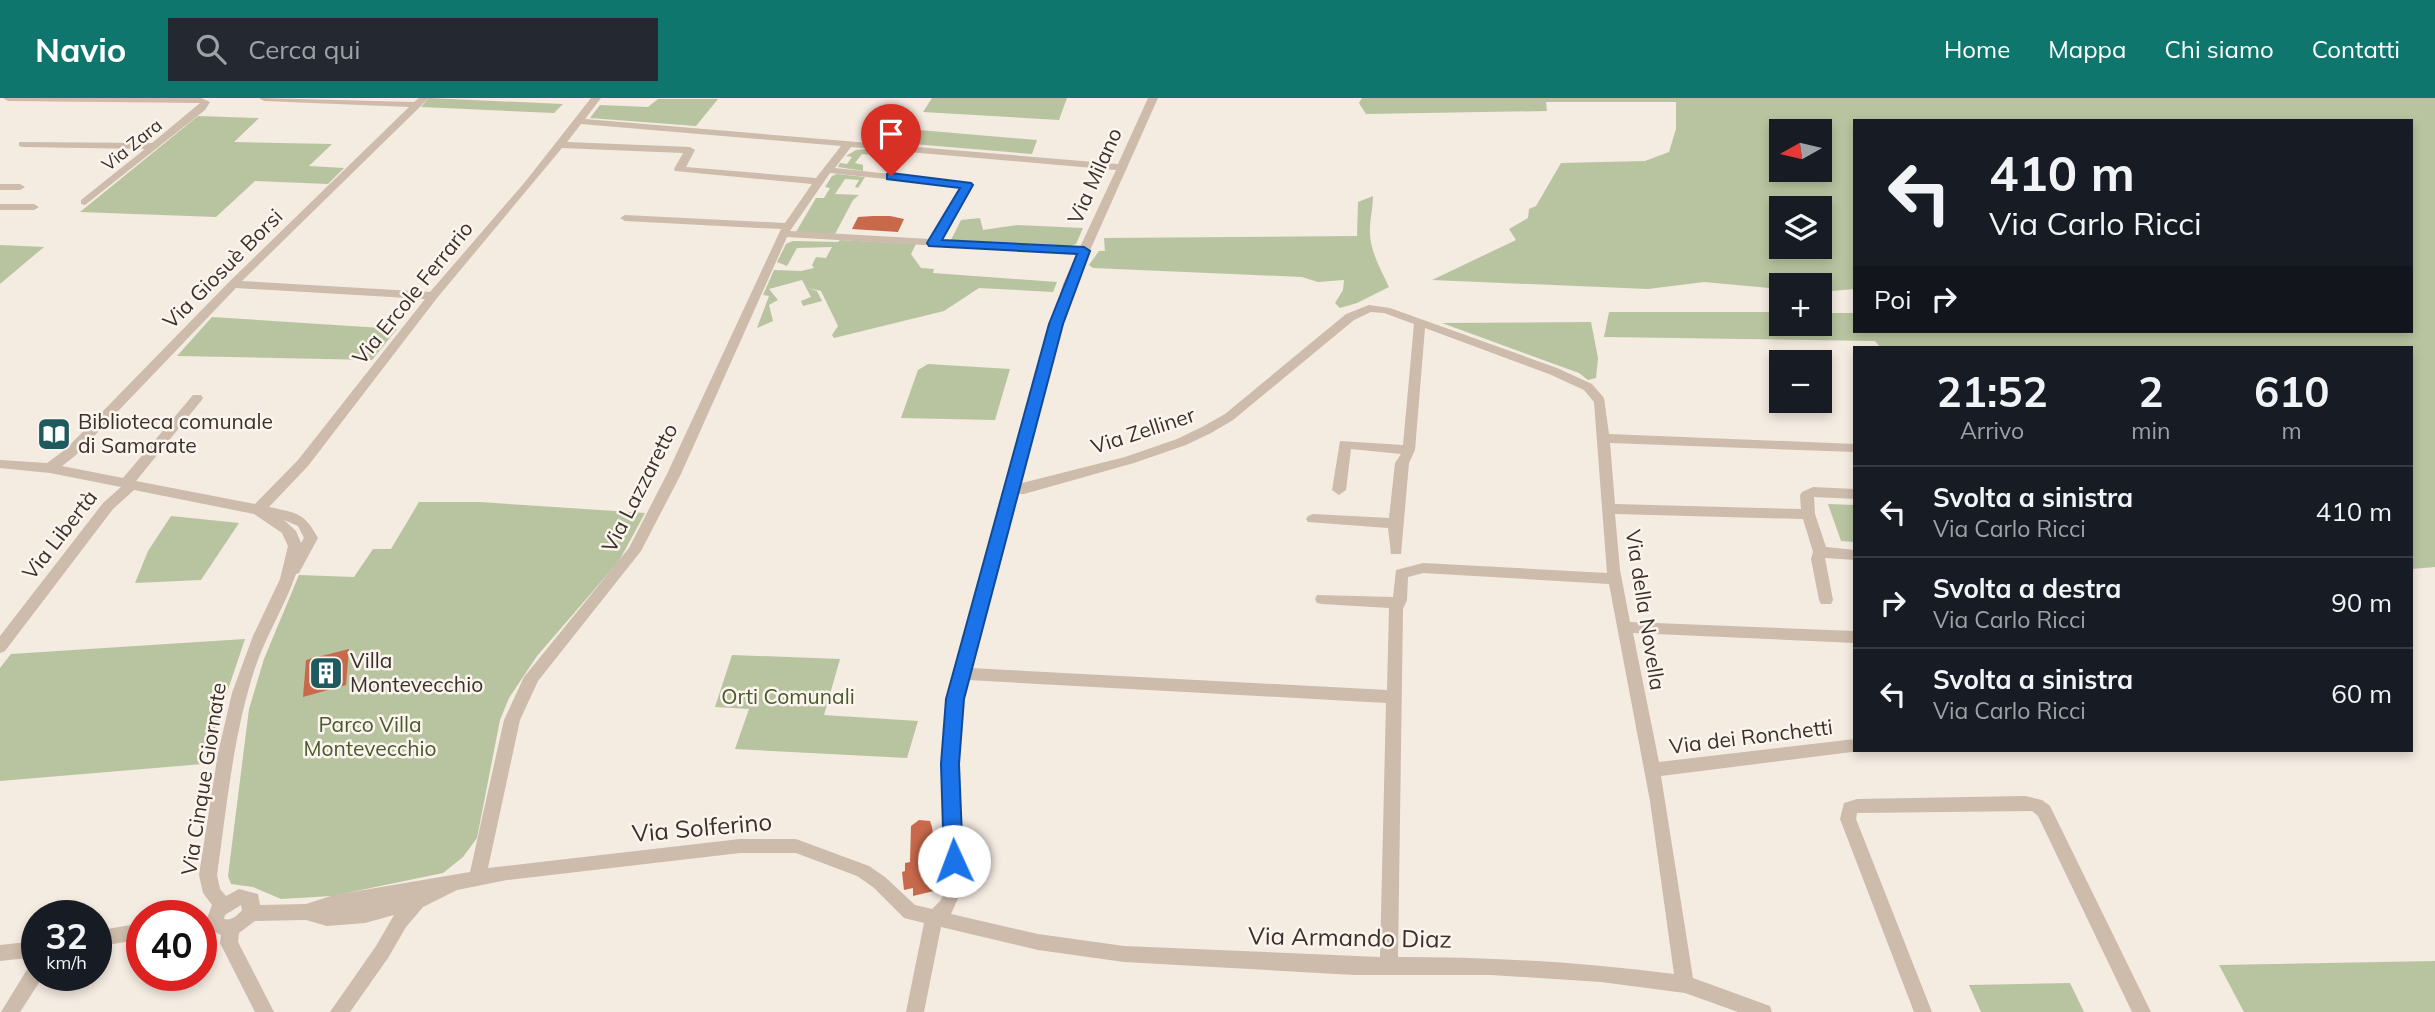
<!DOCTYPE html>
<html lang="it">
<meta charset="utf-8">
<style>
body{margin:0;font-family:Mulish,sans-serif;background:#242831;color:#f1f3f6;height:100vh;display:flex;flex-direction:column;font-size:26px;white-space:nowrap}
*{box-sizing:border-box;margin:0}
p{font-size:23px;color:#9ea1a6}
.icon{flex:none;width:38px;height:38px;fill:none;stroke:currentColor;stroke-width:2;stroke-linecap:round;stroke-linejoin:round}
.map{position:relative;flex:1;overflow:hidden}
.drawer{position:absolute;left:1853px;top:248px;width:560px;height:406px;display:flex;flex-direction:column;background:#171b24;border-radius:0px;box-shadow:0 4px 10px #0003}
.drawer>*{flex:none}
.guide{position:absolute;left:1853px;top:21px;width:560px;height:214px;border-radius:0px;box-shadow:0 4px 10px #0003;background:#171b24;color:#f1f3f6;overflow:hidden}
.needle{width:46px;rotate:262deg}
.controls{position:absolute;left:1769px;top:21px;display:grid;gap:14px}
.controls a{display:grid;place-items:center;width:63px;height:63px;border-radius:0px;background:#171b24;box-shadow:0 4px 10px #0003;font-size:35px}
.speed{position:absolute;left:21px;top:802px;display:flex;gap:14px;font-size:35px;font-weight:700;text-align:center}
.speed>*{display:grid;place-content:center;width:91px;height:91px;border-radius:50%;background:#171b24;box-shadow:0 4px 10px #0003;line-height:1}
.speed small{font-size:18px;font-weight:400}
.speed .limit{border:10px solid #d22;background:#fff;color:#111}
.pin{position:absolute;display:grid;place-items:center;width:60px;height:60px;color:#fff;margin:-72px -30px;border-radius:50% 50% 50% 0;rotate:-45deg;box-shadow:0 0 7px #0007}
.pin .icon{rotate:45deg}
.me{position:absolute;width:77px;margin:-38px;rotate:358deg;stroke-linejoin:round;filter:drop-shadow(0 0 5px #0008)}
.turn{display:flex;align-items:center;gap:24px;height:147px;padding:0 21px;font-size:32px}
.turn .icon{width:91px;height:91px;stroke-width:2.5}
.turn b{display:block;font-size:49px;line-height:60px}
.then{display:flex;align-items:center;height:66px;padding:0 21px;background:#0003;gap:14px;font-size:26px}
.eta{display:flex;justify-content:space-evenly;align-items:center;height:119px;text-align:center}
.eta b{font-size:42px;font-weight:700;line-height:49px}
ul{padding:0;list-style:none}
li{display:flex;align-items:center;gap:21px;height:91px;padding:0 21px;border-top:2px solid #363941}
li div{flex:1}
li b{display:block;font-size:26px}
li em{font-style:normal}
header{display:flex;align-items:center;gap:42px;box-sizing:border-box;height:98px;padding:0 35px;background:#0f766e;color:#fff}
header strong{font-size:33px}
nav{display:flex;gap:38px;margin-inline-start:auto;font-size:24px}
.search{width:490px;height:63px;background:#242831;display:flex;align-items:center;gap:18px;box-sizing:border-box;padding:0 24px;border-radius:0px;color:#9ea1a6;font-size:26px}
.map>svg:first-child{display:block}
.green{fill:#b8c4a0;fill-rule:evenodd}
.building{fill:#c8694b}
.lines{fill:none;stroke-linecap:round;stroke-linejoin:round}
.minor{fill:#cdbbac;fill-rule:evenodd}
.route{fill:#1a73e8;stroke:#114b97;stroke-width:2}
.labels{text-anchor:middle;stroke-width:5;stroke-linejoin:round;paint-order:stroke}
.far-street-label{font-size:18px;fill:#3b302b;stroke:#fbf5ee}
.street-label{font-size:21px;fill:#3b302b;stroke:#fbf5ee}
.poi-label{font-size:21px;fill:#3b302b;stroke:#fbf5ee;text-anchor:start}
.park-label{font-size:21px;fill:#4a5a2e;stroke:#fbf5ee}
.near-street-label{font-size:24px;fill:#3b302b;stroke:#fbf5ee}
</style>
<header>
<strong>Navio</strong>
<div class="search"><svg class="icon" aria-label="search" viewBox="0 0 24 24"><circle cx="10" cy="10" r="6"/><path d="M15 15l6 6"/></svg>Cerca qui</div>
<nav><a>Home</a><a>Mappa</a><a>Chi siamo</a><a>Contatti</a></nav>
</header>
<div class="map">
<svg width="2435" height="914" viewBox="0 0 2435 914">
<rect width="100%" height="100%" fill="#f4ebe1"/>
<g class="green">
<polygon points="429,0 563,6 554,15 421,9"/>
<polygon points="932,0 1067,0 1059,22 923,14"/>
<path d="M1362,0H2435V469L2412,471V250H1881L1875,243L1604,239L1609,214H1781L1782,226H1820V215H1855V233H2412V23H1855V191L1820,194V187H1782L1781,191L1704,184L1648,191L1432,182L1516,142L1509,131L1528,120L1529,111L1536,108L1561,65L1645,63L1669,54L1676,31V4H1546L1547,13L1366,16L1359,5ZM1782,33H1820V72H1782ZM1782,110H1820V149H1782Z"/>
<polygon points="658,1 718,1 696,28 590,20 600,7 648,9"/>
<polygon points="198,18 259,20 234,44 332,46 309,68 344,70 328,86 255,83 216,119 80,114"/>
<polygon points="908,31 1037,42 1032,56 901,45"/>
<polygon points="867,51 898,54 894,59 862,56 855,65 863,67 863,73 838,69 840,65 847,66 852,59 846,58 856,52"/>
<polygon points="837,76 865,79 858,90 855,89 859,82 845,81 835,96 859,97 853,102 835,136 796,134 816,100 824,100 830,90 825,89 832,78"/>
<path d="M1373,98C1373,111 1369,124 1370,136C1371,155 1381,172 1389,189L1357,205L1340,210L1335,205L1343,192L1344,182L1318,184L1302,179L1093,170L1089,167L1099,153H1105L1104,140L1357,138L1358,104Z"/>
<polygon points="980,120 983,132 1017,127 1083,130 1076,146 1067,149 951,142 961,122"/>
<polygon points="840,142 916,146 911,156 921,170 934,171 933,175 1057,184 1053,194 979,190 944,213 834,240 832,237 838,228 821,193 808,190 817,193 822,203 803,208 801,203 811,199 802,182 769,191 778,202 769,207 773,223 757,230 769,198 763,197 774,172 801,173 814,170 812,167 816,159 826,160 832,149 797,150 787,168 777,164 786,146 793,143 838,144"/>
<polygon points="0,147 44,149 0,186"/>
<polygon points="212,219 397,231 372,262 177,258"/>
<polygon points="1591,224 1598,260 1596,280 1588,282 1579,275 1442,225"/>
<polygon points="928,266 1010,271 995,322 901,320 918,272"/>
<polygon points="419,404 479,404 645,415 619,463 537,558 509,600 500,622 477,740 463,759 443,775 332,798 281,801 253,789 231,786 228,778 249,611 264,561 299,477 354,479 373,451 391,451"/>
<polygon points="1828,406 1855,407 1855,444 1841,443"/>
<polygon points="171,418 239,425 201,482 135,485 148,453"/>
<polygon points="245,541 203,666 0,683 0,570 11,556"/>
<polygon points="732,557 840,561 824,617 918,623 907,660 735,651 749,611 715,609"/>
<polygon points="2435,863 2435,914 2244,914 2219,867"/>
<polygon points="2070,885 2084,914 1981,914 1969,887"/>
</g>
<g class="building">
<polygon points="873,118 890,118 904,121 898,134 852,131 858,119"/>
<polygon points="349,551 346,587 303,599 306,562"/>
<polygon points="919,722 930,723 932,729 935,749 939,748 940,757 942,756 943,787 942,791 913,798 913,790 904,792 902,774 905,773 905,765 910,764 911,728"/>
</g>
<g class="lines">
<g class="minor">
<polygon points="3,0 201,0 210,4 205,12 85,107 81,106 81,102 145,51 23,49 19,48 19,44 152,45 200,5 8,3"/>
<path d="M259,0L414,4L419,0H429L242,183L430,194L525,84L591,0H601L585,21L1118,66L1148,0H1158L1075,186L1018,386L1125,359L1177,341L1202,329L1225,316L1346,216L1369,207L1390,210L1557,270L1592,286L1604,300L1609,336L1855,346V354L1610,345L1615,406L1801,411L1800,397L1802,394L1813,389L1855,391V401L1814,399L1815,416L1826,449L1855,452V462L1825,460L1833,502L1831,506H1821L1819,502L1811,461L1813,454L1803,421L1615,416L1620,472L1630,524L1855,533V545L1633,535L1659,664L1855,641V653H1860L1661,678L1693,880L1770,908L1772,914H1738L1685,895L1601,884L1491,877H1354L1124,864L1038,852L941,829L924,914H906L924,825L904,820L873,789L857,778L796,755H740L507,782L457,792L423,809L406,829L388,860L350,914H330L376,848L394,817L365,825L327,828L306,822L255,823L239,835L238,844L274,914H255L220,845L221,837L213,833L206,823L212,807L203,795L199,777L218,655L232,595L253,538L280,481L288,448L282,435L254,416L134,392L113,411L5,553L0,555V538L103,405L121,389L50,375L0,370V362L47,365L66,351L229,184L409,9L264,3ZM581,26L841,48L816,80L686,69L695,52L690,49L567,44ZM851,49L1116,72L1080,149L940,142L972,87L971,85L835,70ZM562,50L683,55L674,71L675,73L812,86L785,125L625,117L620,120L625,123L781,131L667,376L629,450L524,579L504,622L470,774L334,797L306,806L260,807L258,796L239,791L226,798L220,791L217,777C227,707 233,637 255,570C266,537 285,508 296,476L299,475L318,440C304,414 296,415 269,409L308,368L437,200ZM830,75L960,89L930,141L790,133ZM787,139L1077,156L1063,186L1003,391L947,601L942,666L946,787L941,802L932,811L915,807L885,779L869,768L796,741H740L488,770L520,622L538,583L641,453L681,376ZM236,190L425,201L298,362L255,406L136,383L201,303L203,300L201,297H193L123,380L62,368L76,357ZM1371,214L1384,215L1414,226L1403,347L1340,343L1332,392L1339,397L1346,392L1351,351L1401,356L1395,365L1389,420L1313,416L1308,418L1306,421L1308,424L1388,430L1391,456H1401L1409,365L1415,352L1425,230L1549,276L1584,292L1594,304L1607,475L1423,465L1396,472L1393,499L1317,497L1315,501L1317,505L1322,506L1389,510L1387,592L971,570L1015,396H1024L1134,365L1186,347L1211,335L1233,322L1354,222ZM284,422L298,428L304,440L301,445L296,433ZM1423,475L1609,486L1650,703L1674,876C1582,864 1491,859 1398,859L1403,511L1407,502L1408,479ZM968,582L1386,605L1380,859L1124,848L1038,836L951,816L964,787L958,666L963,601ZM241,807L242,812C238,817 232,823 224,821L225,817Z"/>
<polygon points="0,86 20,86 25,89 20,92 0,92"/>
<polygon points="0,106 34,106 39,109 34,112 0,112"/>
<polygon points="2025,698 2042,702 2050,708 2151,914 2132,914 2038,718 2032,713 1857,715 1856,721 1932,914 1914,914 1840,721 1844,705 1857,701"/>
<polygon points="142,825 142,841 96,849 96,833"/>
<polygon points="37,843 37,859 0,863 0,847"/>
<polygon points="37,863 37,877 44,877 20,914 1,914 31,865"/>
</g>
</g>
<polygon class="route" points="891,75 971,85 973,87 942,142 1084,149 1090,153 1063,226 964,601 959,666 963,763 961,769 954,771 947,769 944,763 941,666 946,601 1049,226 1077,156 929,148 927,145 960,90 887,81 887,76"/>
<defs>
<g id="library-square" transform="scale(1.75)"><rect x="-9" y="-9" width="18" height="18" rx="4" fill="#1f5a5e" stroke="#fbf5ee"/><path d="M-6-4Q-3-5.5-.7-3.5V5Q-3 3-6 4ZM6-4Q3-5.5 .7-3.5V5Q3 3 6 4Z" fill="#fff"/></g>
<g id="building-square" transform="scale(1.75)"><rect x="-9" y="-9" width="18" height="18" rx="4" fill="#1f5a5e" stroke="#fbf5ee"/><path d="M-4-6H4V6H1V3H-1V6H-4ZM-2.5-4.3h1.7v1.8h-1.7ZM.8-4.3h1.7v1.8H.8ZM-2.5-1h1.7V.8h-1.7ZM.8-1h1.7V.8H.8Z" fill="#fff"/></g>
</defs>
<g fill-rule="evenodd">
<use href="#library-square" x="54" y="336"/>
<use href="#building-square" x="326" y="575"/>
</g>
<g class="labels">
<g class="far-street-label">
<text transform="translate(132 47) rotate(-39)" y="6">Via Zara</text>
</g>
<g class="street-label">
<text transform="translate(1095 78) rotate(-66)" y="7">Via Milano</text>
<text transform="translate(223 171) rotate(-45)" y="7">Via Giosuè Borsi</text>
<text transform="translate(413 195) rotate(-51)" y="7">Via Ercole Ferrario</text>
<text transform="translate(1143 333) rotate(-18)" y="7">Via Zelliner</text>
<text transform="translate(640 390) rotate(-63)" y="7">Via Lazzaretto</text>
<text transform="translate(60 437) rotate(-52)" y="7">Via Libertà</text>
<text transform="translate(1645 512) rotate(81)" y="7">Via della Novella</text>
<text transform="translate(1751 639) rotate(-7)" y="7">Via dei Ronchetti</text>
<text transform="translate(204 681) rotate(-81)" y="7">Via Cinque Giornate</text>
</g>
<g class="poi-label">
<text x="78" y="331">Biblioteca comunale<tspan x="78" dy="24">di Samarate</tspan></text>
<text x="350" y="570">Villa<tspan x="350" dy="24">Montevecchio</tspan></text>
</g>
<g class="park-label">
<text x="788" y="606">Orti Comunali</text>
<text x="370" y="634">Parco Villa<tspan x="370" dy="24">Montevecchio</tspan></text>
</g>
<g class="near-street-label">
<text transform="translate(702 730) rotate(-5)" y="8">Via Solferino</text>
<text transform="translate(1350 840) rotate(1)" y="8">Via Armando Diaz</text>
</g>
</g>
</svg>
<div class="controls">
<a><svg class="needle" viewBox="-14 -14 28 28"><path d="M0-13l5 13h-10z" fill="#e53935"/><path d="M0 13l5-13h-10z" fill="#9ea1a6"/></svg></a>
<a><svg class="icon" aria-label="layers" viewBox="0 0 24 24"><path d="M12 4l9 5-9 5-9-5zM3 14l9 5 9-5"/></svg></a>
<a>+</a>
<a>−</a>
</div>
<div class="speed"><div>32<small>km/h</small></div><div class="limit">40</div></div>
<div class="pin" style="left:891px;top:78px;background:#d93025"><svg class="icon" aria-label="arrive" viewBox="0 0 24 24"><path d="M6 21V4h12l-3 4 3 4H6"/></svg></div>
<svg class="me" style="left:954px;top:763px" viewBox="-20 -20 40 40"><circle r="19" fill="#fff"/><path d="M0-13L10 11 0 6-10 11z" fill="#1a73e8"/></svg>
<div class="guide">
<div class="turn"><svg class="icon" aria-label="left" viewBox="0 0 24 24"><path d="M17 20v-9H6M10 6l-5 5 5 5"/></svg><div><b>410 m</b>Via Carlo Ricci</div></div>
<div class="then">Poi<svg class="icon" aria-label="right" viewBox="0 0 24 24"><path d="M7 20v-9h11M14 6l5 5-5 5"/></svg></div>
</div>
<section class="drawer">
<div class="eta">
<div><b>21:52</b><p>Arrivo</p></div>
<div><b>2</b><p>min</p></div>
<div><b>610</b><p>m</p></div>
</div>
<ul>
<li><svg class="icon" aria-label="left" viewBox="0 0 24 24"><path d="M17 20v-9H6M10 6l-5 5 5 5"/></svg><div><b>Svolta a sinistra</b><p>Via Carlo Ricci</p></div><em>410 m</em></li>
<li><svg class="icon" aria-label="right" viewBox="0 0 24 24"><path d="M7 20v-9h11M14 6l5 5-5 5"/></svg><div><b>Svolta a destra</b><p>Via Carlo Ricci</p></div><em>90 m</em></li>
<li><svg class="icon" aria-label="left" viewBox="0 0 24 24"><path d="M17 20v-9H6M10 6l-5 5 5 5"/></svg><div><b>Svolta a sinistra</b><p>Via Carlo Ricci</p></div><em>60 m</em></li>
</ul>
</section>
</div>
